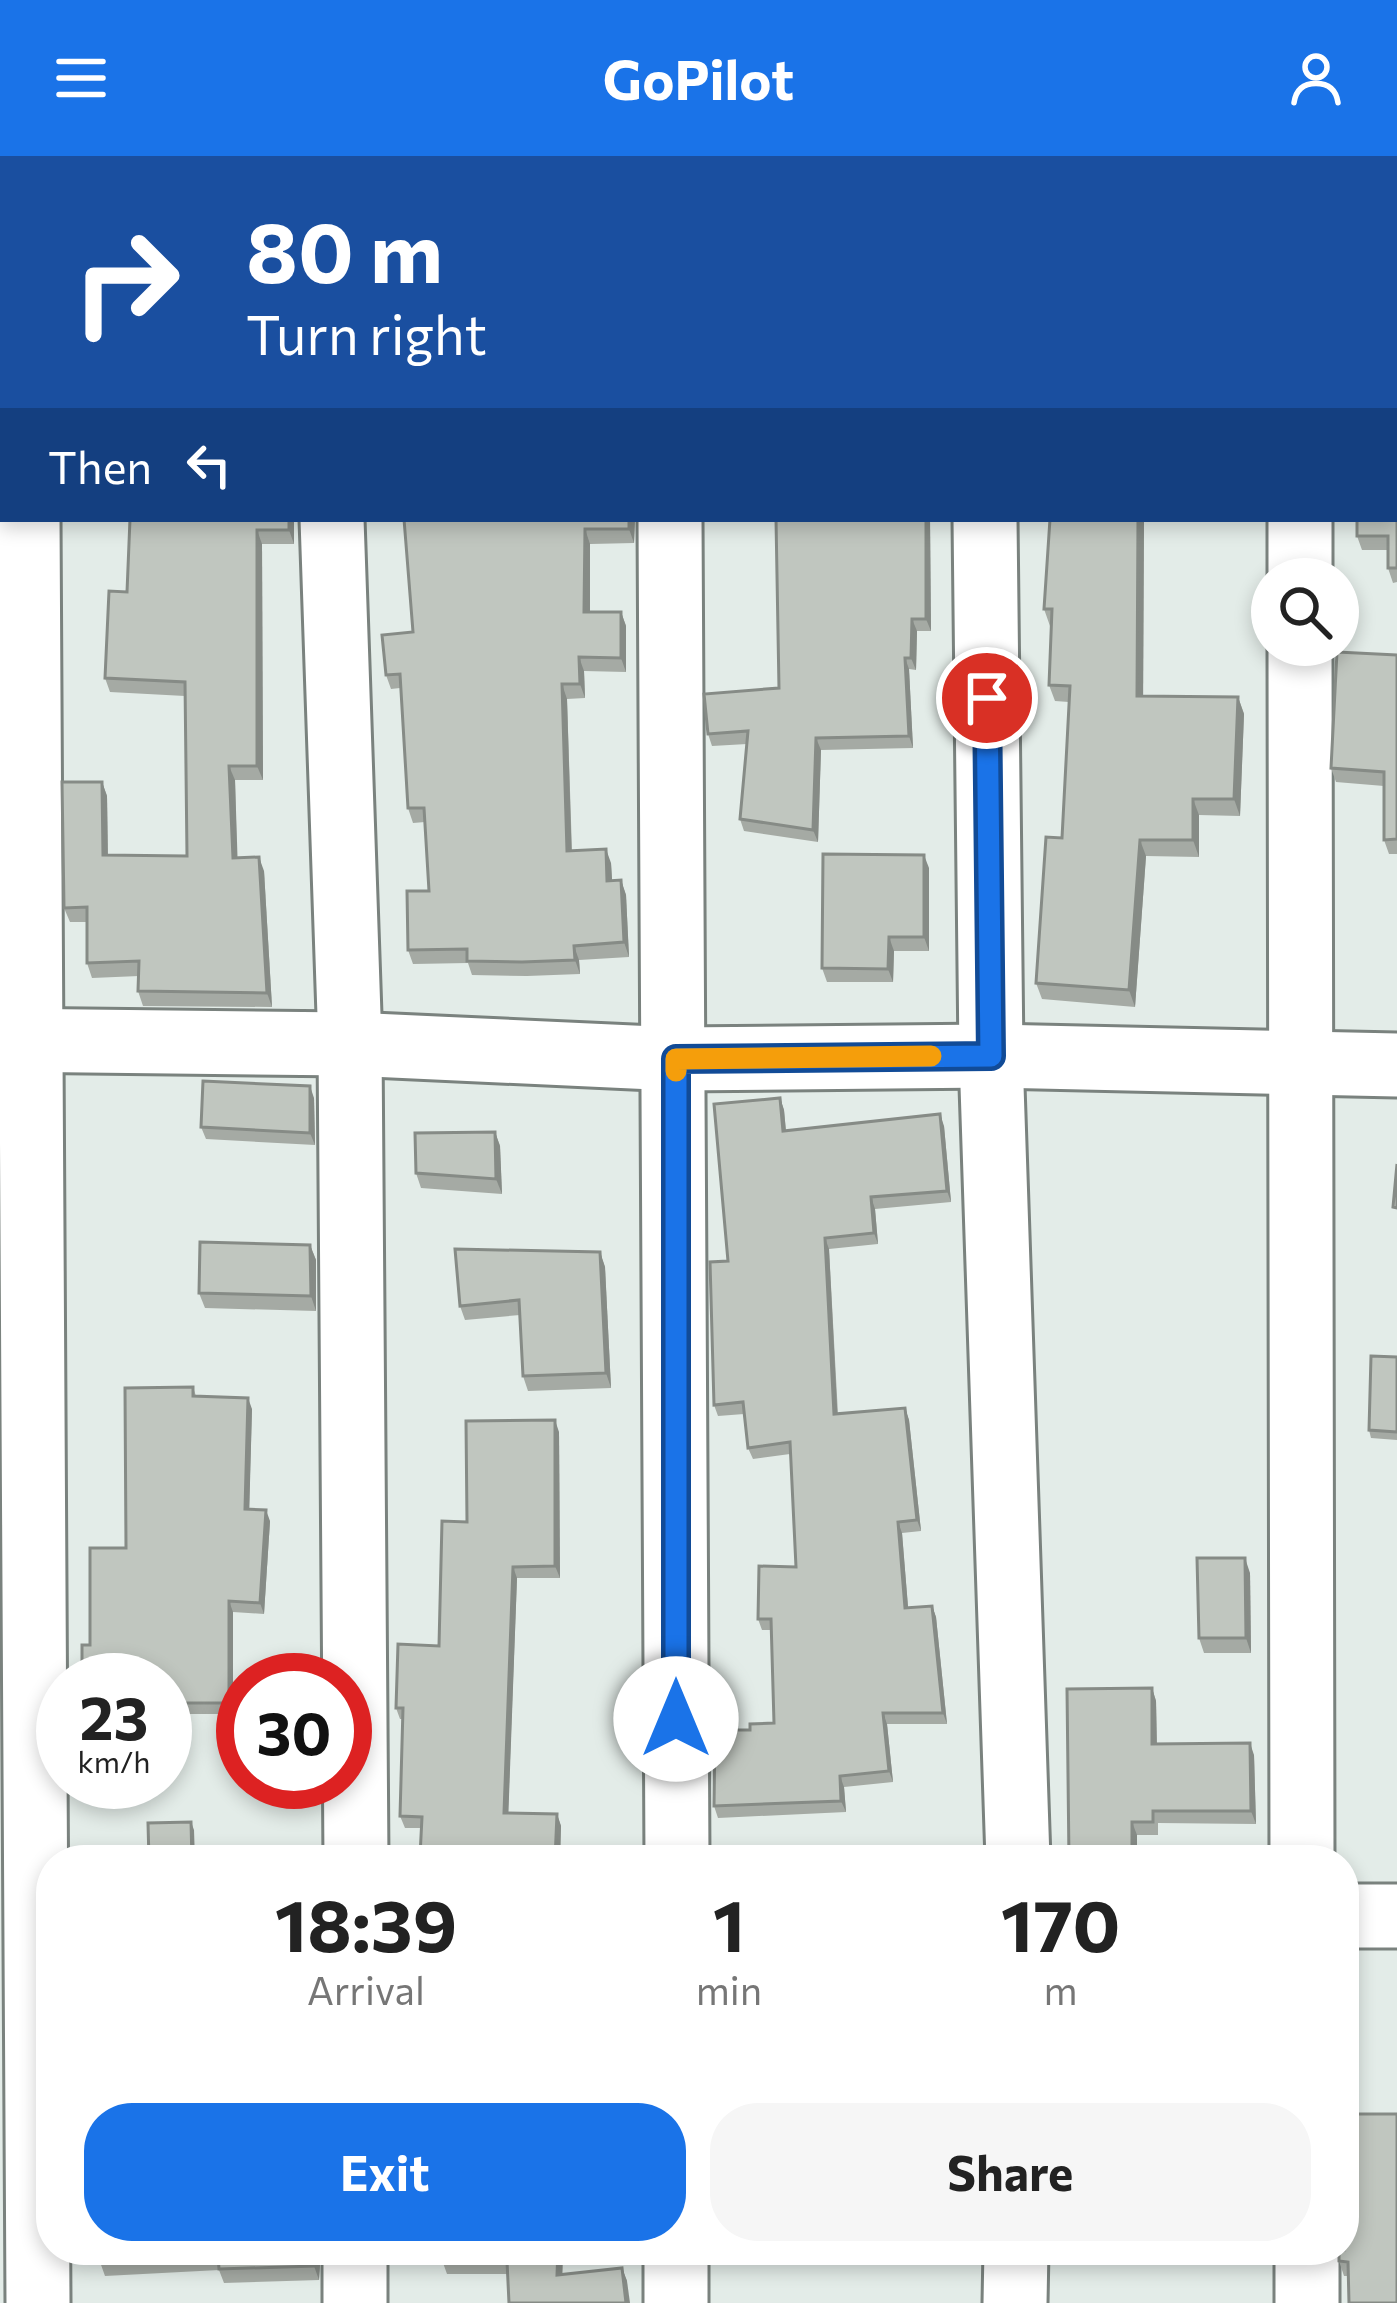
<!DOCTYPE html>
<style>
body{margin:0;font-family:Commissioner,sans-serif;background:#f6f6f6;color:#222;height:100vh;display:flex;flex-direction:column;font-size:45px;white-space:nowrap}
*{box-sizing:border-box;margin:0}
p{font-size:39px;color:#767676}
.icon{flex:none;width:66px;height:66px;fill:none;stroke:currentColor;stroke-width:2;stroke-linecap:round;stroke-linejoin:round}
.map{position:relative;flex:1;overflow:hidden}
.sheet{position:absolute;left:36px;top:1689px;width:1323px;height:420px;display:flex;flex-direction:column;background:#fff;border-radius:48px;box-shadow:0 6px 18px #0003}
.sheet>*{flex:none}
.banner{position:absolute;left:0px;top:0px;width:1398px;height:366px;box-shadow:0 6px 18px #0003;background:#1a4fa0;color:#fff;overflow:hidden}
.buttons{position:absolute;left:1251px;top:402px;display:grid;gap:24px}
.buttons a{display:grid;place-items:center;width:108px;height:108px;border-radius:50%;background:#fff;box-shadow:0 6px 18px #0003;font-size:60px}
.speed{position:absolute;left:36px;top:1497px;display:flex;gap:24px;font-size:60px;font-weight:700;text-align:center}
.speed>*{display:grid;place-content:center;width:156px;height:156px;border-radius:50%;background:#fff;box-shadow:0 6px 18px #0003;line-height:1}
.speed small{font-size:30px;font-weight:400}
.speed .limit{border:18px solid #d22;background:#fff;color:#111}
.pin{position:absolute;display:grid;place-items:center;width:102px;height:102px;color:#fff;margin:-51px;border:6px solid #fff;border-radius:50%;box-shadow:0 3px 12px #0007}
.me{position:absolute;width:132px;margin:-66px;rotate:0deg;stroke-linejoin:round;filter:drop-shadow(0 0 9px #0008)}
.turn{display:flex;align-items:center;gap:42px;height:252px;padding:0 48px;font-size:54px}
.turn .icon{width:156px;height:156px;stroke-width:2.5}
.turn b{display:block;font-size:84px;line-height:102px}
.then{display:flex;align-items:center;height:114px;padding:0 48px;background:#0003;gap:24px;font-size:45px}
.eta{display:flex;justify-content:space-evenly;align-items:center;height:204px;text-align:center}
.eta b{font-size:72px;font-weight:700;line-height:84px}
.button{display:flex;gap:24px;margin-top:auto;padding:24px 48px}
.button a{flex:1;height:138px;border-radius:48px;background:#1a73e8;color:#fff;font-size:48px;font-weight:700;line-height:138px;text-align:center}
.button a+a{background:#f6f6f6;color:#222}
header{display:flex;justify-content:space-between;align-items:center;height:156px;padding:0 48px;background:#1a73e8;color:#fff;font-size:54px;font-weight:700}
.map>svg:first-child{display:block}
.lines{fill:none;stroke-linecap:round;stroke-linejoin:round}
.minor-casing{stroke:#7a827e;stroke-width:69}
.minor{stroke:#fff;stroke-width:63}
.wall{fill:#a5aaa4}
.shaded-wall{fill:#868b86}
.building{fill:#c0c6bf;stroke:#868b86;stroke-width:3}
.route-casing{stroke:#114b97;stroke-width:30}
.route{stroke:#1a73e8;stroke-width:21}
.slow{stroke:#f59e0b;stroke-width:21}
</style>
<header><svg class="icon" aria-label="menu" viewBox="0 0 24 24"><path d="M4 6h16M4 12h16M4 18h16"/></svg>GoPilot<svg class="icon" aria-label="person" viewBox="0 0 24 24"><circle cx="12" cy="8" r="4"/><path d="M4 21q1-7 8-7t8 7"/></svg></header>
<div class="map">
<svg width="1397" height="2147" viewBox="0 0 1397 2147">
<rect width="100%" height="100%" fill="#e3ece8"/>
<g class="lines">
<g class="minor-casing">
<g id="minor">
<polyline points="27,0 27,3"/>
<polyline points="666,0 666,3"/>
<polyline points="981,0 982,3"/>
<polyline points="344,3 344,0"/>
<polyline points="1300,3 1300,0"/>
<polyline points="28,363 38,2147"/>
<polyline points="332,363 350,888 356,1704"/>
<polyline points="670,363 677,1704"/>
<polyline points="985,363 991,900 1018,1704"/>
<polyline points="1300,423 1300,363"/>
<polyline points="1300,489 1302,1704"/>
<polyline points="0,884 350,888 676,903 991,900 1397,909"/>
<polyline points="1344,1760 1397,1760"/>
<polyline points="1307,2094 1307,2147"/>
<polyline points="355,2147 355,2094"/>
<polyline points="676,2147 676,2094"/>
<polyline points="1015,2147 1016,2094"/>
</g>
</g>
<use href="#minor" class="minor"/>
</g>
<g class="wall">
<polygon points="1397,62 1397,426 1393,427 1388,412 1388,394 1362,394 1357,380"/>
<polygon points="130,363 294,363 294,388 262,388 263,624 235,624 237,702 264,715 272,851 143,850 138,835 139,820 92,822 87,807 87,766 70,766 64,752 102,626 107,640 108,699 187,700 185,540 110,536 105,522 127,436"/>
<polygon points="404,363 635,363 634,387 590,388 590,456 621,456 626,470 626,516 584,515 585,542 567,543 572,695 611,707 612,725 621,724 626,739 629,801 579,804 580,818 527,820 472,819 468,807 413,808 408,794 429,735 425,666 413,667 408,652 400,532 391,533 386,519 413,476"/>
<polygon points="776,363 930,363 931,475 917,475 916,514 909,513 913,592 821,594 818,686 744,675 740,663 747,588 712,590 708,578 779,532"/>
<polygon points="1144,363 1143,540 1238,541 1244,558 1240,660 1199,659 1199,701 1146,700 1135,851 1042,843 1036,827 1062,682 1069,546 1055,545 1049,529 1052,470 1050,470 1044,453"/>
<polygon points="1397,499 1397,698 1389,698 1384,684 1384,630 1336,626 1331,612"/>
<polygon points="929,712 929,795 894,795 893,826 827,826 822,812"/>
<polygon points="314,942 315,989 206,983 201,971"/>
<polygon points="780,942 784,954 786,975 944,970 951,1046 875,1053 878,1088 829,1093 838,1258 905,1252 909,1264 921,1375 902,1377 908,1451 932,1450 936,1461 947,1568 887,1568 893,1626 844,1631 846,1656 718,1662 714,1650 750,1574 774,1567 771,1474 762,1474 758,1463 796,1411 790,1298 753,1303 748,1292 744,1258 718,1260 714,1249 728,1105"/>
<polygon points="495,976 500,990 502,1038 421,1032 416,1017"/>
<polygon points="310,1089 316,1104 316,1155 205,1152 199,1137"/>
<polygon points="600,1096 605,1111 611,1232 528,1235 523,1220 520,1159 465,1164 460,1150"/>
<polygon points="1397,1201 1397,1284 1371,1282 1369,1274"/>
<polygon points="193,1231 196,1240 252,1253 249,1353 270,1365 264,1458 233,1456 233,1558 165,1558 165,1524 90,1489 126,1392"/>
<polygon points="559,1276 560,1422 517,1422 508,1657 557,1658 561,1670 560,1704 422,1704 421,1672 405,1672 400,1660 403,1563 400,1563 396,1552 439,1490 467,1366"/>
<polygon points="1250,1417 1251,1497 1204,1497 1199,1482"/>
<polygon points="1152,1532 1156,1545 1157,1588 1254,1599 1256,1668 1158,1667 1158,1679 1137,1679 1137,1704 1069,1704"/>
<polygon points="1354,2057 1348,2120 1344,2120 1339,2105"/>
<polygon points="99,2094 321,2094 319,2124 224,2127 219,2114 105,2120 100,2106"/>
<polygon points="442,2094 563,2094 562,2119 622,2112 627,2125 507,2118 447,2118 442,2104"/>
</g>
<g class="shaded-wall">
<polygon points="289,363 294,363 294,388 289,374"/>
<polygon points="629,363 635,363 634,387 629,373"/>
<polygon points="926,363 930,363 931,475 926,463"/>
<polygon points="1138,363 1144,363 1143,557 1137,540"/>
<polygon points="585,373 590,388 590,470 584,456"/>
<polygon points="257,374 262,388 263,624 257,610"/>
<polygon points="621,456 626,470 626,516 621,502"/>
<polygon points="912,463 917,475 916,514 911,502"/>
<polygon points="579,501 584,515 585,542 580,528"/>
<polygon points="905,502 909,513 913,592 909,580"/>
<polygon points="562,528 567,543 572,709 567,695"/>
<polygon points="1238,541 1244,558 1240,660 1234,643"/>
<polygon points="816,582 821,594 818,686 813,674"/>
<polygon points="229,610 235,624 238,717 233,702"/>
<polygon points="102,626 107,640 108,713 103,699"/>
<polygon points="1193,643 1199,659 1199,701 1193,684"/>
<polygon points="1140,684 1146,700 1135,851 1129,834"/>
<polygon points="606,693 611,707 613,739 607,725"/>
<polygon points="924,699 929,712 929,795 924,781"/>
<polygon points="259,701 264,715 272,851 267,837"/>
<polygon points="621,724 626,739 629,801 624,786"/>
<polygon points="889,781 894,795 893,826 888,813"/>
<polygon points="574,790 579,804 580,818 575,804"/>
<polygon points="310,930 314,942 315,989 310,977"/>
<polygon points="780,942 784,954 787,987 783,975"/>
<polygon points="940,958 944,970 951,1046 947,1035"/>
<polygon points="495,976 500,990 502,1038 496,1023"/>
<polygon points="871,1041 875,1053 878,1088 874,1077"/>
<polygon points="825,1082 829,1093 838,1270 834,1258"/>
<polygon points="310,1089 316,1104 316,1155 311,1140"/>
<polygon points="600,1096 605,1111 611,1232 606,1217"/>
<polygon points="248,1242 252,1253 249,1364 245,1353"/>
<polygon points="905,1252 909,1264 921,1375 917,1364"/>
<polygon points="555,1264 559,1276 560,1422 555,1410"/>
<polygon points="266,1354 270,1365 264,1458 260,1447"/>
<polygon points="898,1366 902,1377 909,1463 905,1452"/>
<polygon points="1245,1402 1250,1417 1251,1497 1246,1482"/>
<polygon points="513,1411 517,1422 508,1668 504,1657"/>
<polygon points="229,1445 233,1456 233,1558 229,1547"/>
<polygon points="932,1450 936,1461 947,1568 943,1557"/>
<polygon points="1152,1532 1156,1545 1157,1601 1152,1588"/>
<polygon points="883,1557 887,1568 893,1626 889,1615"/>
<polygon points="1250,1587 1254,1599 1256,1668 1251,1655"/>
<polygon points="840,1620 844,1631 846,1656 841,1645"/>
<polygon points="557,1658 561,1670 560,1704 555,1704"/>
<polygon points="191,1666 194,1674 195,1704 192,1704"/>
<polygon points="1132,1666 1137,1679 1137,1704 1132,1704"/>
<polygon points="315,2094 321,2094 319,2124 314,2110"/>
<polygon points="558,2094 563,2094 562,2133 557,2119"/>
<polygon points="622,2112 627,2125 630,2147 626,2147"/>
</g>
<g class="building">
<polygon points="1395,61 1397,62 1397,412 1388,412 1388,380 1357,380 1357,363 1395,363"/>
<polygon points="130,363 289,363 289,374 257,374 257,610 229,610 233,702 259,701 267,837 138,835 139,805 87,807 87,751 64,752 62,626 102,626 103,699 187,700 185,526 105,522 109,435 127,436"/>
<polygon points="404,363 629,363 629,373 585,373 584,456 621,456 621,502 579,501 580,528 562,528 567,695 606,693 607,725 621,724 624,786 574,790 575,804 522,806 467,805 467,793 408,794 407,735 429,735 424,652 408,652 400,518 386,519 382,479 413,476"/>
<polygon points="776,363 926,363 926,463 912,463 911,502 905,502 909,580 816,582 813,674 740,663 748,575 708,578 704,538 779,532"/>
<polygon points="1050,363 1138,363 1137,540 1238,541 1234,643 1193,643 1193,684 1140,684 1129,834 1036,827 1046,681 1062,682 1070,530 1049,529 1052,453 1044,453"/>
<polygon points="1337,496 1397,499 1397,683 1384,684 1384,616 1331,612"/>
<polygon points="823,698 924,699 924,781 889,781 888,813 822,812"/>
<polygon points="203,925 310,930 310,977 201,971"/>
<polygon points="780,942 783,975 940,958 947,1035 871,1041 874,1077 825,1082 834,1258 905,1252 917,1364 898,1366 905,1452 932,1450 943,1557 883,1557 889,1615 840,1620 841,1645 714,1650 715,1574 750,1574 750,1568 774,1567 771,1463 758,1463 759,1410 796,1411 790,1286 748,1292 743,1246 714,1249 710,1106 728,1105 714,948"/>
<polygon points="495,976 496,1023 416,1017 415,977"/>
<polygon points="1397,1008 1397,1052 1393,1051"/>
<polygon points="200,1086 310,1089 311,1140 199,1137"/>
<polygon points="455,1093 600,1096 606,1217 523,1220 519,1144 460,1150"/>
<polygon points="1371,1200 1397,1201 1397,1276 1369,1274"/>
<polygon points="193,1231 193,1240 248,1242 245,1353 266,1354 260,1447 229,1445 229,1547 165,1547 165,1524 82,1524 82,1489 90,1489 90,1392 126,1392 125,1232"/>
<polygon points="555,1264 555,1410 513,1411 504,1657 557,1658 555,1704 494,1704 494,1702 420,1700 422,1661 400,1660 403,1552 396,1552 398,1488 439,1490 442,1365 467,1366 466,1265"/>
<polygon points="1197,1402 1245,1402 1246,1482 1199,1482"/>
<polygon points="1152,1532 1152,1588 1250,1587 1251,1655 1153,1655 1153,1666 1132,1666 1132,1704 1069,1704 1067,1533"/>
<polygon points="191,1666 192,1704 149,1704 148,1667"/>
<polygon points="1353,1958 1397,1958 1397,2147 1349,2147 1348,2106 1339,2105 1339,2094 1344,2094 1344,2057 1354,2057"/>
<polygon points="99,2094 315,2094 314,2110 219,2113 218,2099 100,2106"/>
<polygon points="442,2094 558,2094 557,2119 622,2112 626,2147 509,2147 507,2105 442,2104"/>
</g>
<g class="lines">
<g class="route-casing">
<polyline id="route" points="676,1563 676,903 991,900 987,542"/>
</g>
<use href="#route" class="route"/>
<polyline class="slow" points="676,915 676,903 931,900"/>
</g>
</svg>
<div class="buttons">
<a><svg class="icon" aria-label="search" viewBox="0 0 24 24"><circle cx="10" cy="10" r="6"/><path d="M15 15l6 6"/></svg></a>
</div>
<div class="speed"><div>23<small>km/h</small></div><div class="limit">30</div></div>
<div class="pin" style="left:987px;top:542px;background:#d93025"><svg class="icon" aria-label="arrive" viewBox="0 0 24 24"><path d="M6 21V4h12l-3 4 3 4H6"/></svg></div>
<svg class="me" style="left:676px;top:1563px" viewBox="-20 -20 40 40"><circle r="19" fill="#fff"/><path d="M0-13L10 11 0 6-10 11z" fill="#1a73e8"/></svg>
<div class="banner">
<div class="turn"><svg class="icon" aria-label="right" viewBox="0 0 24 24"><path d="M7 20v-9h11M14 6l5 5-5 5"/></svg><div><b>80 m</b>Turn right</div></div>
<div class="then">Then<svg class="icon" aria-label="left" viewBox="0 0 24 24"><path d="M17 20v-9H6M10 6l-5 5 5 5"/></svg></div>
</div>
<section class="sheet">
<div class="eta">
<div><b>18:39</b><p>Arrival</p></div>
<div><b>1</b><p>min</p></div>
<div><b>170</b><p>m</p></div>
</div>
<div class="button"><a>Exit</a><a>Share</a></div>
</section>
</div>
